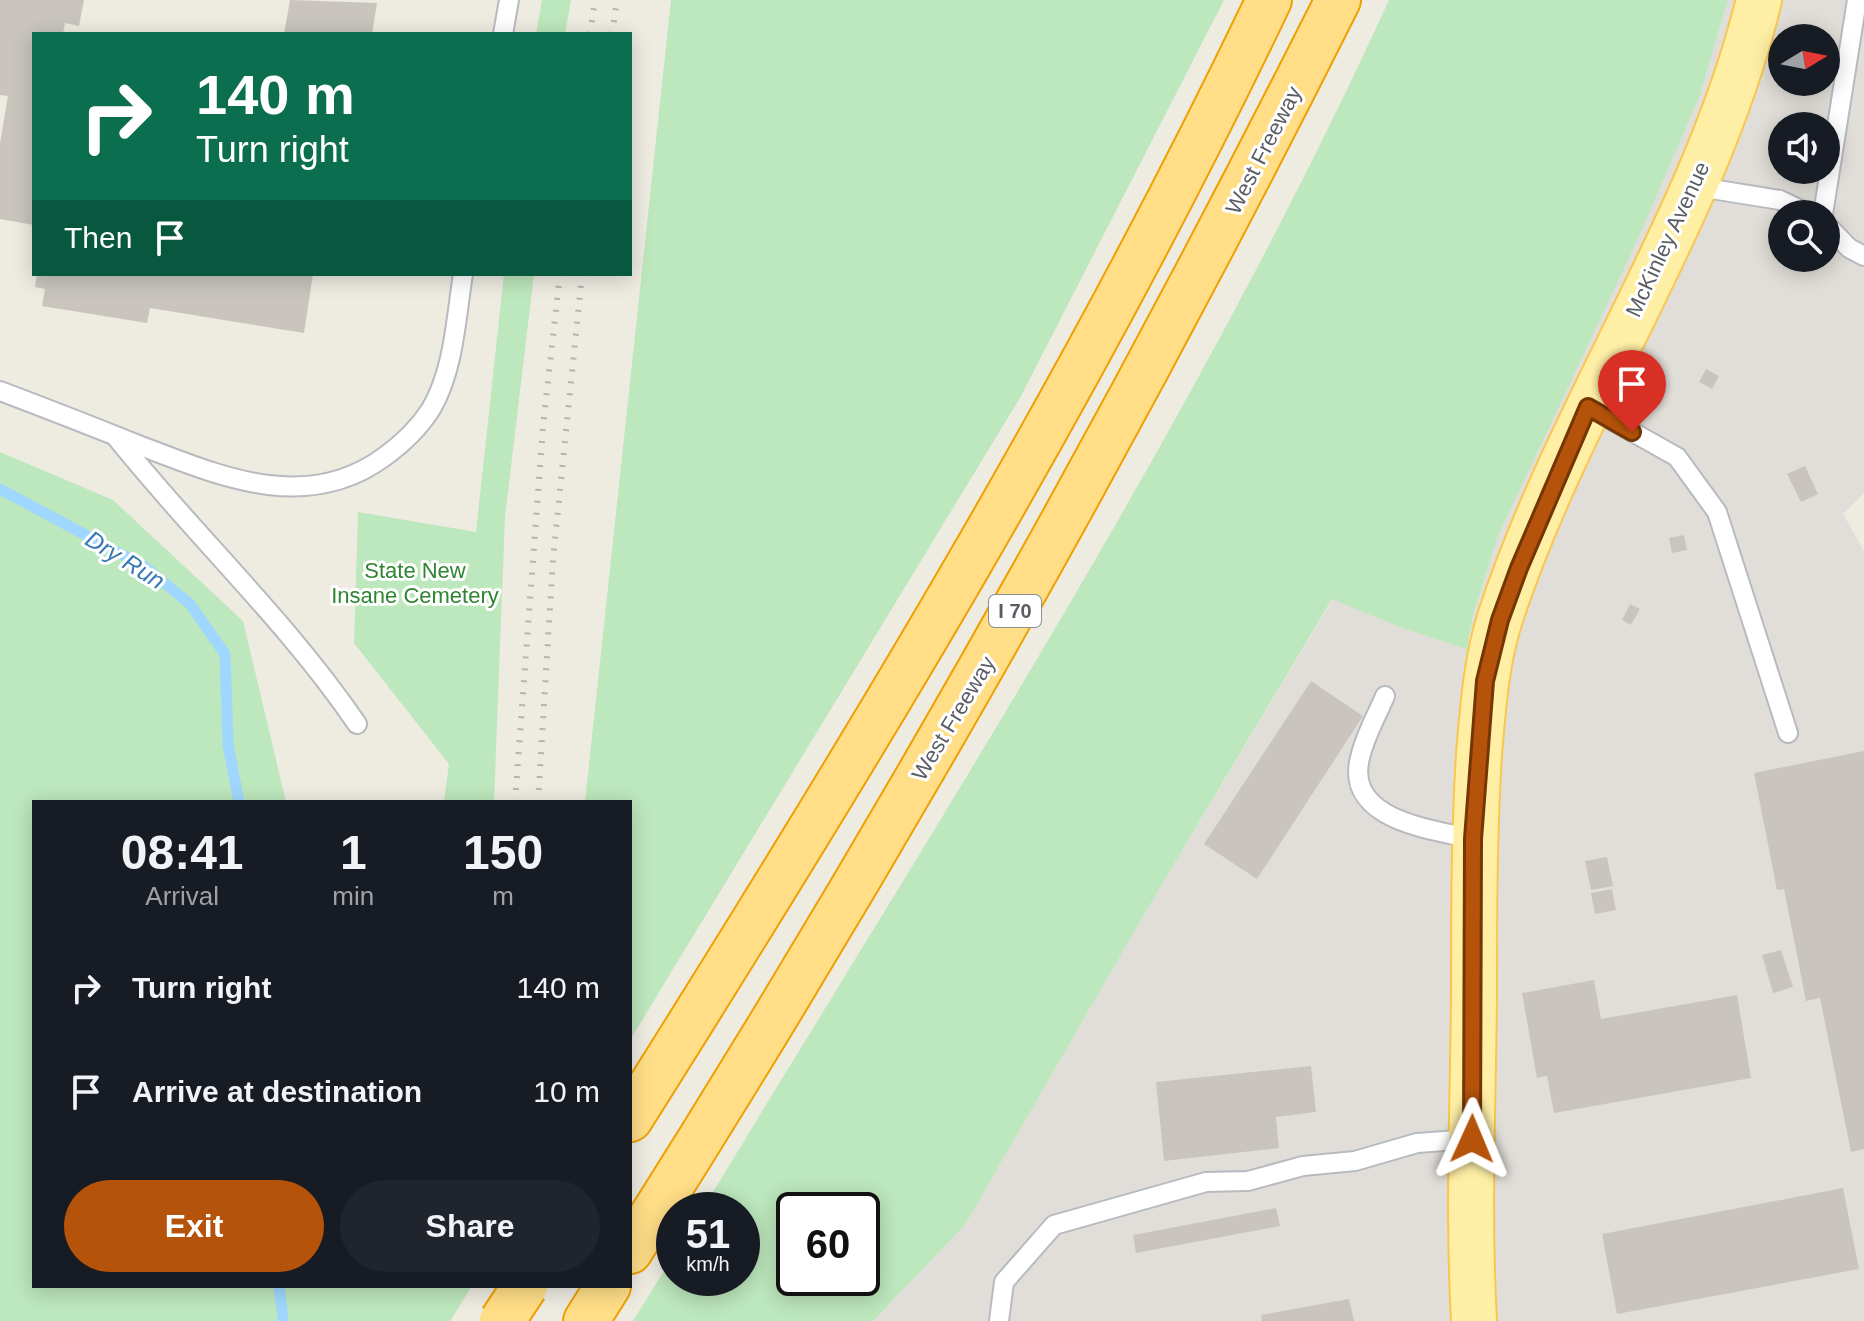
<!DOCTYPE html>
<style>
body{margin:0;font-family:Arial,sans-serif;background:#20242c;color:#f1f3f6;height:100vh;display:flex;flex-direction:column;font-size:30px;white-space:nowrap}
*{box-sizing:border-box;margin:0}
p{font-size:26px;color:#9ea1a6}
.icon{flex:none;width:44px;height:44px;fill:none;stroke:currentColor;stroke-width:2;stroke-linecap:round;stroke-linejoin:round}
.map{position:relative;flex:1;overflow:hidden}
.panel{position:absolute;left:32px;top:800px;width:600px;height:488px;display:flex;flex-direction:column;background:#171b24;border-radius:0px;box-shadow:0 4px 20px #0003}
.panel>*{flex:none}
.banner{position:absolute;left:32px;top:32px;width:600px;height:244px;border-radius:0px;box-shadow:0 4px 20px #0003;background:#0b6e4f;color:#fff;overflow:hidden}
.needle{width:52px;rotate:80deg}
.tools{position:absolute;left:1768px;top:24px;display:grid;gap:16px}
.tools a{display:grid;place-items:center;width:72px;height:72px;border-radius:50%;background:#171b24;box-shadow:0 4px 20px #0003;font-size:40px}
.speed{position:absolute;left:656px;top:1192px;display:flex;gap:16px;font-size:40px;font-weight:700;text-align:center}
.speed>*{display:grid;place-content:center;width:104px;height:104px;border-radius:50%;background:#171b24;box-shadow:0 4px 20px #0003;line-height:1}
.speed small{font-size:20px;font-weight:400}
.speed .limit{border:4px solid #111;border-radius:12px;background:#fff;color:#111}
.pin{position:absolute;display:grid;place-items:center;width:68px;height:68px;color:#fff;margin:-82px -34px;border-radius:50% 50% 50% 0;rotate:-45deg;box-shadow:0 0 8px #0007}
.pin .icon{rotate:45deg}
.me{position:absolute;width:88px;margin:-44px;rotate:1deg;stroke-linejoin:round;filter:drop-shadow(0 0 6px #0008)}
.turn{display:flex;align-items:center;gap:28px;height:168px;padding:0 32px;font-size:36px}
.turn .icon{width:104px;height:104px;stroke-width:2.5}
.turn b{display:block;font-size:56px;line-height:68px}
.then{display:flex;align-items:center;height:76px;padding:0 32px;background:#0003;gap:16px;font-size:30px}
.eta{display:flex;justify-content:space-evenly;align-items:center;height:136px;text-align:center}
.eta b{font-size:48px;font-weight:600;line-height:56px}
.cta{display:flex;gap:16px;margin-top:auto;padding:16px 32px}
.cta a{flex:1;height:92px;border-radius:48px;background:#b45309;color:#fff;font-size:32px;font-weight:600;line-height:92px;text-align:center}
.cta a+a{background:#20242c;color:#f1f3f6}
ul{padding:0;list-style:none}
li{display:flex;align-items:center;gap:24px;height:104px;padding:0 32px}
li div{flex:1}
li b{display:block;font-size:30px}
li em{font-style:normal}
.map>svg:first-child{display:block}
.industrial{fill:#e1ded9;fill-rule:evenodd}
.green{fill:#bde7bc;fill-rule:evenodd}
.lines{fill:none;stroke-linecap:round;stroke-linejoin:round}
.stream{stroke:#a0d7ff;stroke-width:11}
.building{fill:#c9c5be}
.lane-casing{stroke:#b7babf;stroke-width:22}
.primary-casing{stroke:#f9c64f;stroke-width:48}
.highway-casing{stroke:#efa000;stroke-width:48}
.lane{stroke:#fff;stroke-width:18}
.primary{stroke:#ffefa5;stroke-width:44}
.highway{stroke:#ffde87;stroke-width:44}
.rail{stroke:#b3b4b4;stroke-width:6;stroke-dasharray:2 10;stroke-linecap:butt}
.highway-bridge-casing{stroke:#efa000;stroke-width:48;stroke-linecap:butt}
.highway-bridge{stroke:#ffde87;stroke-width:44}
.route-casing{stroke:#753606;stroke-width:20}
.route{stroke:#b45309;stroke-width:14}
.labels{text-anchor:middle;stroke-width:6;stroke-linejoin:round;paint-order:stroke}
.shield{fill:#fff;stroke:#8c8e92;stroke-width:2}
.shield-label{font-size:20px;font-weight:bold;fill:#5a5e63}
.street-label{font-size:22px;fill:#5a5e63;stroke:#fff}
.park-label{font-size:22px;fill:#2f8532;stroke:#fff}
.water-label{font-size:24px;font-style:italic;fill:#3878b7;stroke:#fff}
</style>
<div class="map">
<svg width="1864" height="1321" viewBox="0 0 1864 1321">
<rect width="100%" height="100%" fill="#eeebe1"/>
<path class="industrial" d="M1728,0H1864V493L1843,514L1864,551V1321H873L965,1225L1149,906L1333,599L1402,628L1468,649L1473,615L1498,536L1700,95ZM1782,38H1826V82H1782ZM1782,126H1826V170H1782ZM1782,214H1826V258H1782Z"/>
<g class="green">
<polygon points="542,0 571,0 565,34 536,34"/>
<polygon points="671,0 1224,0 1021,396 630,1040 630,802 585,802"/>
<path d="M1389,0H1728L1700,95L1636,243L1498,536L1473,615L1467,649L1402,628L1332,599L1149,906L965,1225L873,1321H633L674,1255V1278H742V1210H702C942,814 1196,422 1389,0ZM794,1210H862V1278H794Z"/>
<polygon points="504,274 534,274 505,517 494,802 444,802 449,764 354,643 358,512 476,532"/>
<polygon points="0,452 113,500 243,621 286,802 34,802 34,1286 472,1286 450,1321 0,1321"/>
</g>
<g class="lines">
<g class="stream">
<polyline points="0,489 145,567 190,604 225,654 228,745 239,802"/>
<polyline points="279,1286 283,1319"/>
</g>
</g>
<g class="building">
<polygon points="0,0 84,0 79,26 65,23 63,34 34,34 34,225 0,219 0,143 8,96 0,95"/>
<polygon points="290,0 377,3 372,34 284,34"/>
<polygon points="37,274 313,274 304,333 150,308 147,323 42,306 45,289 35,287"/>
<polygon points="1706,369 1719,376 1712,389 1699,382"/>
<polygon points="1805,466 1818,494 1801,502 1787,474"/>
<polygon points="1684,535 1687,550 1672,553 1669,538"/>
<polygon points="1630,604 1640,609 1631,625 1622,620"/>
<polygon points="1311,681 1363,716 1257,879 1204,844"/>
<polygon points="1864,751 1864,1149 1851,1152 1820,998 1806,1001 1784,889 1777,890 1754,773"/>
<polygon points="1607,857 1613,886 1591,890 1585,861"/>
<polygon points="1612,889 1616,910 1595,914 1591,893"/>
<polygon points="1781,950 1793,987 1773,993 1762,955"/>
<polygon points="1594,980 1601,1019 1737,995 1751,1078 1554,1113 1547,1076 1537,1078 1522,993"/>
<polygon points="1311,1066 1316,1112 1276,1117 1279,1148 1164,1161 1156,1082"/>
<polygon points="1843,1188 1859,1269 1617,1314 1602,1234"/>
<polygon points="1276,1208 1280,1226 1136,1253 1133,1235"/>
<polygon points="1349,1299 1354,1321 1262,1321 1261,1315"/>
</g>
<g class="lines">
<g class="lane-casing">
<g id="lane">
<polyline points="503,34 509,0"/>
<polyline points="1693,186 1780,200 1809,214"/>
<polyline points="1823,214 1857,0"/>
<polyline points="1826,224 1849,248 1864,256"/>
<path d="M0,391C45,408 91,426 136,444C217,475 305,515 384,457C402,444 419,428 431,409C454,370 456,318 463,274"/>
<polyline points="1588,407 1677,457 1717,512 1788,733"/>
<path d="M116,437C194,535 287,621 357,724"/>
<path d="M1385,696C1377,715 1366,734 1361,754C1341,820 1431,829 1473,839"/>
<polyline points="999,1321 1004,1282 1054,1225 1206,1182 1248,1181 1303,1166 1355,1161 1417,1143 1472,1139"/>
</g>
</g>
<g class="primary-casing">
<path id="primary" d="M1474,1321C1468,1213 1473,1104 1474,996C1474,915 1474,835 1479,754C1483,708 1486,662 1500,618C1570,405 1706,218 1759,0"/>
</g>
<g class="highway-casing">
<g id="highway">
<path d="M630,1119C859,756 1084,388 1269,0"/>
<path d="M630,1251C887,846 1123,429 1338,0"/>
<polyline points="586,1321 608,1286"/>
</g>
</g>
<use href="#lane" class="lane"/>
<use href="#primary" class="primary"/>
<use href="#highway" class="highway"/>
<g class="rail">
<polyline points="590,34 595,0"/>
<polyline points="612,34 617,0"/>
<polyline points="515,802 543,426 560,274"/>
<polyline points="538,802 553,559 582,274"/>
<polyline points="502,1286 502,1321"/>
<polyline points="523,1286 523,1321"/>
</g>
<g class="highway-bridge-casing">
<polyline id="highway-bridge" points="502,1321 525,1286"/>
</g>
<use href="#highway-bridge" class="highway-bridge"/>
</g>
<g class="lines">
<g class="route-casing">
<polyline id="route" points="1472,1139 1473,839 1485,681 1500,620 1519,568 1588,407 1632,432"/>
</g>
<use href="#route" class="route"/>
</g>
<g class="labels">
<rect class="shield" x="989" y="595" width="52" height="32" rx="6"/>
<g class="shield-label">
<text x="1015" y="618">I 70</text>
</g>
<g class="street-label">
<text transform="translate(1263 150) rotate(-63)" y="8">West Freeway</text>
<text transform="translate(1667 239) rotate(-65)" y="8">McKinley Avenue</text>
<text transform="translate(953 718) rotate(-59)" y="8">West Freeway</text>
</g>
<g class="park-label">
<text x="415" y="578">State New<tspan x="415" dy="25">Insane Cemetery</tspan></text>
</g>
<g class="water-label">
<text transform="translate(125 560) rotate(32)" y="8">Dry Run</text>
</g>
</g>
</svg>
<div class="tools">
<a><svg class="needle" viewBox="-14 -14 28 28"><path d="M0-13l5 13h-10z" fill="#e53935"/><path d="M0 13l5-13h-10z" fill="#9ea1a6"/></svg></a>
<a><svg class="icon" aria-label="sound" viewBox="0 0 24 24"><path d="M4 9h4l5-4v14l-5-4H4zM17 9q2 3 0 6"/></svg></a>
<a><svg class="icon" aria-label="search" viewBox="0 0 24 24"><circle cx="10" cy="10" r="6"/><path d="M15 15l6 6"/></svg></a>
</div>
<div class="speed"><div>51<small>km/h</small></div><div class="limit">60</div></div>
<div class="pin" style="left:1632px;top:432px;background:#d93025"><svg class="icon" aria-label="arrive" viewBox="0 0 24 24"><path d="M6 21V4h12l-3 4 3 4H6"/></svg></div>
<svg class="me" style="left:1472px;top:1139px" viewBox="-20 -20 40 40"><path d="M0-17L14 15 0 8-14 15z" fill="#b45309" stroke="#fff" stroke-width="4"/></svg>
<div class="banner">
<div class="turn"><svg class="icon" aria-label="right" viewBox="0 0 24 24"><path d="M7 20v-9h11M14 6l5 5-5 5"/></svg><div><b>140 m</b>Turn right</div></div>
<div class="then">Then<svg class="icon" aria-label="arrive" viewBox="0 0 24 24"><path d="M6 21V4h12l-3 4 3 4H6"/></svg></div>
</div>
<section class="panel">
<div class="eta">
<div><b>08:41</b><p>Arrival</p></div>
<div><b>1</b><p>min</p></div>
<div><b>150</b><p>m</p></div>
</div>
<ul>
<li><svg class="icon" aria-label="right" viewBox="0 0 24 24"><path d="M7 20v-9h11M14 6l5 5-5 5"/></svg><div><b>Turn right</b></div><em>140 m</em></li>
<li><svg class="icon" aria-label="arrive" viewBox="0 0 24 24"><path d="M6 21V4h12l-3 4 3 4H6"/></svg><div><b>Arrive at destination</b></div><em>10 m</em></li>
</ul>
<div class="cta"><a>Exit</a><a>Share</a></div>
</section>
</div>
